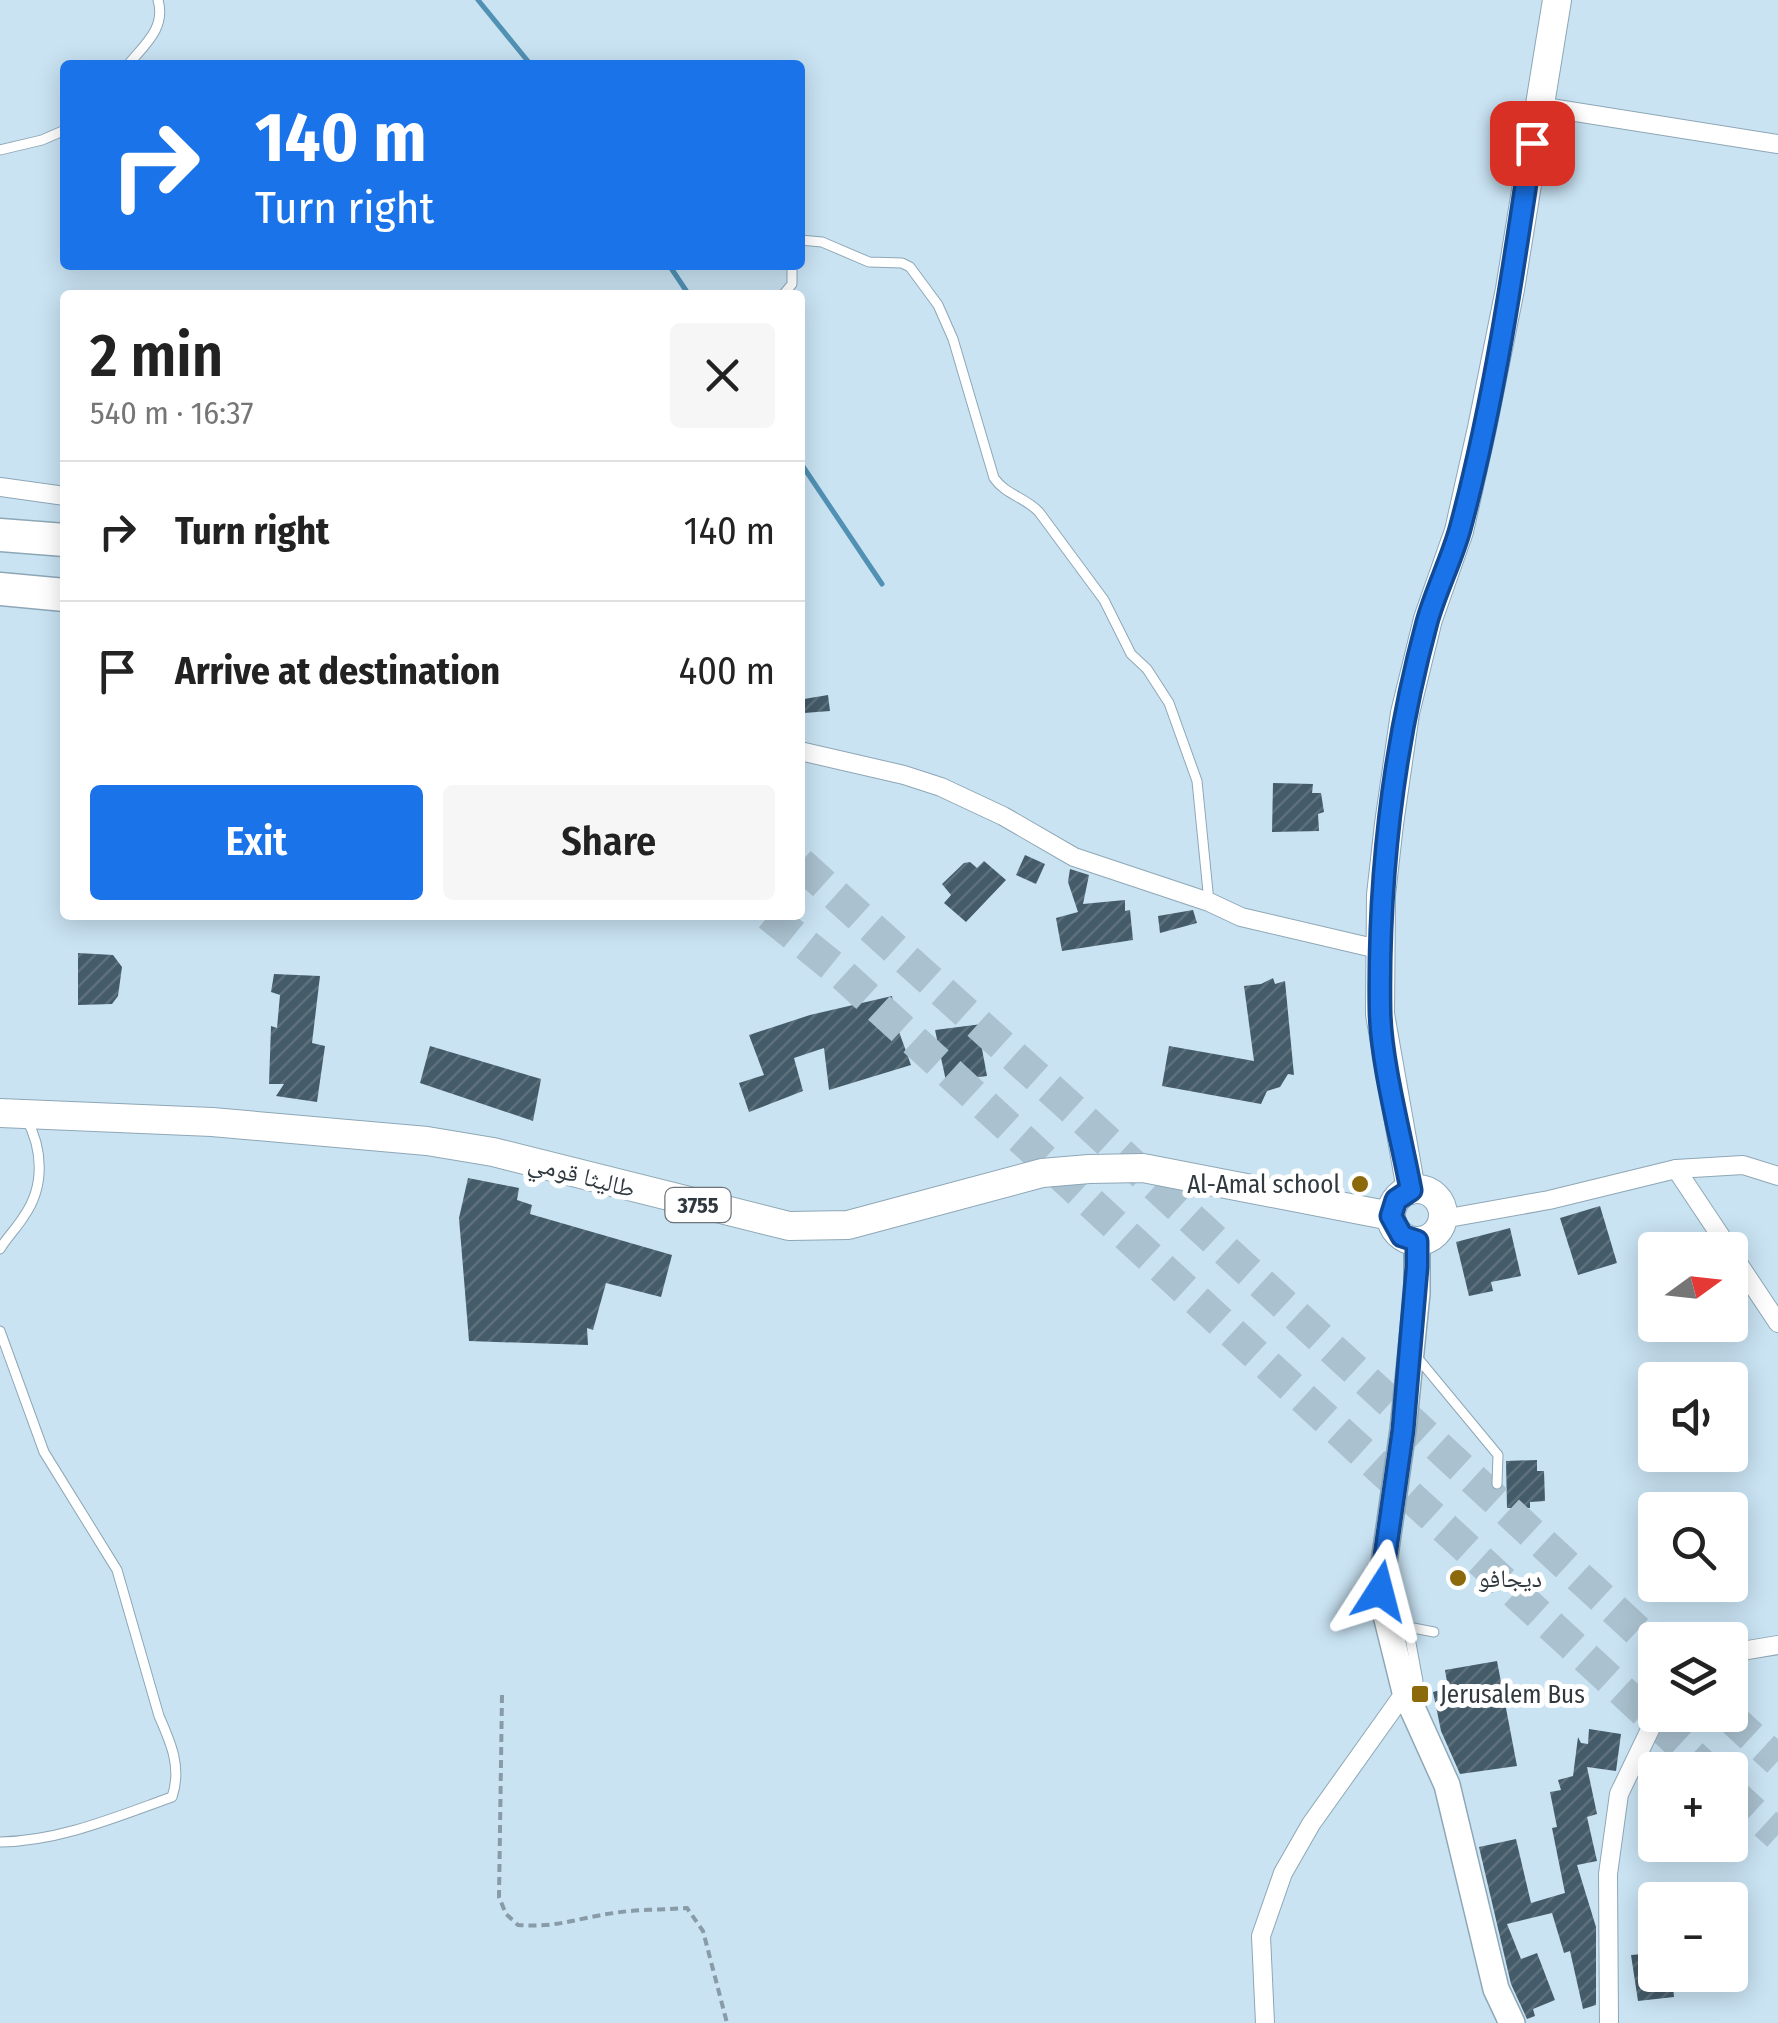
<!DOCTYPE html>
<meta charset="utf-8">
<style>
body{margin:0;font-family:"Fira Sans Condensed","Noto Naskh Arabic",sans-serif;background:#f6f6f6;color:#222;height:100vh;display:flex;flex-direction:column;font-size:38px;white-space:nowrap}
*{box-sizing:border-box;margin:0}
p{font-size:32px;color:#767676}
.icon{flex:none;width:55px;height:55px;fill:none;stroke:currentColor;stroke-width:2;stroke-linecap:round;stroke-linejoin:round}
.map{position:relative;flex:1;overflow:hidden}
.sheet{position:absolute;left:60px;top:290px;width:745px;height:630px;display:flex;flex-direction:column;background:#fff;border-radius:10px;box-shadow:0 5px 25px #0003}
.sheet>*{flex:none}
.hud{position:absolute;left:60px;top:60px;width:745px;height:210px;border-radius:10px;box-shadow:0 5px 25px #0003;background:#1a73e8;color:#fff;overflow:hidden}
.needle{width:65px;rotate:75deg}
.buttons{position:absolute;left:1638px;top:1232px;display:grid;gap:20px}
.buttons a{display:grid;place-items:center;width:110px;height:110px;border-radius:10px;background:#fff;box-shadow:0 5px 25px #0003;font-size:50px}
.pin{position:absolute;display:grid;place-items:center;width:85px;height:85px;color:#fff;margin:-42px;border-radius:20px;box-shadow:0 5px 15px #0006}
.me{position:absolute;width:110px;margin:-55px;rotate:9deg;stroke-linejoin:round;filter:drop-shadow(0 0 8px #0008)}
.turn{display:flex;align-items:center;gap:35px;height:210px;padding:0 30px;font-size:45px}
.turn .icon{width:130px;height:130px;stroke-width:2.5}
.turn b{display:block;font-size:70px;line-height:85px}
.round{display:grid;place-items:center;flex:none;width:105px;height:105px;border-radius:10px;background:#f6f6f6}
.summary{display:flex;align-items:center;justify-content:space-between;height:170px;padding:0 30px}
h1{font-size:60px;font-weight:600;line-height:75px}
.primary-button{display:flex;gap:20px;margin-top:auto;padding:20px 30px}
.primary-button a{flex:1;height:115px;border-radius:10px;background:#1a73e8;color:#fff;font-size:40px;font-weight:600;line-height:115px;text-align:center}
.primary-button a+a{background:#f6f6f6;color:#222}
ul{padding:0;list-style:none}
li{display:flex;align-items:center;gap:30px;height:140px;padding:0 30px;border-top:2px solid #e0e0e0}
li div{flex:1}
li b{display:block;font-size:38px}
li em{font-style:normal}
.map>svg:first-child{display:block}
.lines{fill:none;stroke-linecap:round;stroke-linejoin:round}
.stream{stroke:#5191b4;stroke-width:5}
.building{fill:url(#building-hatch)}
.highway-tunnel{stroke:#aac1cf;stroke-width:32;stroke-dasharray:32 16;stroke-linecap:butt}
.lane-casing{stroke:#8ea7b6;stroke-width:11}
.street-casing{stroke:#8ea7b6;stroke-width:20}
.secondary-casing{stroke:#8ea7b6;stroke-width:28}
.primary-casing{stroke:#8ea7b6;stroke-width:30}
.highway-casing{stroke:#8ea7b6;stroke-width:35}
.path{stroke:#889ba7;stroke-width:4;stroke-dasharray:8 5;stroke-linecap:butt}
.lane{stroke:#fff;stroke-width:9}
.street{stroke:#fff;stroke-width:18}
.secondary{stroke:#fff;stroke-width:25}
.primary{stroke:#fff;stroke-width:28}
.highway{stroke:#fff;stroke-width:32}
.route-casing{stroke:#114b97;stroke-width:25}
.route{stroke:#1a73e8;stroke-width:18}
.poi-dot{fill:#8c690a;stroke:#fff;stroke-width:4}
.labels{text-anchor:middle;stroke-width:10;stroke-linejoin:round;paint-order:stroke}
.shield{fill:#fff;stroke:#6d7479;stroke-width:2.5}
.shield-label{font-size:22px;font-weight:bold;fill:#2f393f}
.street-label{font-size:25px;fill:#2f393f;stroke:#fff}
.poi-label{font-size:25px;fill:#2f393f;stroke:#fff;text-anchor:start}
</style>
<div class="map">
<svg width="1778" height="2023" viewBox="0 0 1778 2023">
<defs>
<pattern id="building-hatch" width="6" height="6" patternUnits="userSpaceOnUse" patternTransform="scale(2.5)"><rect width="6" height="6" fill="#445b69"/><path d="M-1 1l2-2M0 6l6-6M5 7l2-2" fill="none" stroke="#5d707b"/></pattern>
</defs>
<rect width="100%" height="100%" fill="#c9e3f3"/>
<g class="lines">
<g class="stream">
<polyline points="478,0 531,65"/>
<polyline points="669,265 689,295"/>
<polyline points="800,462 882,584"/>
</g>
</g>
<g class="building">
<polygon points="828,695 830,711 804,713 804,699"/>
<polygon points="1273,783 1313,784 1312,793 1321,793 1324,812 1318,814 1319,831 1272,832"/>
<polygon points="1025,855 1045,864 1036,884 1016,875"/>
<polygon points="984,861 1006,880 966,922 944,903 951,895 942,884 964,863 970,862 977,868"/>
<polygon points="1070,869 1089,875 1083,904 1125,900 1125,911 1130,910 1133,940 1062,951 1056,918 1078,912 1068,882"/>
<polygon points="1193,910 1197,923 1160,933 1158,916"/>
<polygon points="78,953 113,955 122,967 118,996 112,1004 78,1005"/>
<polygon points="274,974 320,976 312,1043 325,1046 317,1102 276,1096 284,1084 269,1084 271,1026 277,1028 280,995 271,992"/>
<polygon points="1273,978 1275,984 1285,981 1294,1075 1288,1074 1280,1087 1267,1091 1261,1104 1162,1086 1169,1046 1254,1061 1244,986 1261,984"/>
<polygon points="892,996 898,1029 911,1065 829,1090 824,1048 794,1058 803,1091 749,1112 739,1083 764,1075 749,1035 810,1015"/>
<polygon points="982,1024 985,1037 980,1038 987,1076 946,1081 935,1030"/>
<polygon points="430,1046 541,1079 533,1121 420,1083"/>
<polygon points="468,1178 519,1188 517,1200 532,1205 530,1214 672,1255 661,1297 606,1283 593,1330 587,1328 588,1345 469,1341 459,1218"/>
<polygon points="1600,1206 1617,1263 1578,1275 1560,1218"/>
<polygon points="1510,1228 1521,1276 1491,1282 1493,1291 1469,1296 1456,1242"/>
<polygon points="1537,1460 1537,1471 1544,1471 1545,1501 1530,1502 1530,1508 1507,1508 1506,1461"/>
<polygon points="1497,1661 1517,1766 1460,1774 1441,1731 1433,1692 1448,1688 1445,1670"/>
<polygon points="1589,1729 1621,1734 1616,1771 1587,1767 1597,1814 1587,1817 1597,1861 1577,1865 1596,1927 1596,2005 1583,2009 1570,1951 1564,1953 1552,1913 1507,1924 1521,1959 1537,1953 1555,2000 1533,2009 1535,2016 1527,2019 1511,1984 1479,1847 1516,1839 1531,1903 1565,1893 1552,1828 1557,1827 1550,1792 1561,1790 1558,1780 1573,1776 1578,1737 1581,1743 1588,1744"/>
<polygon points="1655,1953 1655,1975 1672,1975 1674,1997 1638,2001 1631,1955"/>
</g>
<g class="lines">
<g class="highway-tunnel">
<polyline points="800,863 1078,1114 1655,1647"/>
<polyline points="769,915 842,974 1708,1770"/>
<polyline points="1728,1715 1778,1761"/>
<polyline points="1730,1791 1778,1835"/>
</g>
<g class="lane-casing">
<g id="lane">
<path d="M128,65C145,44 166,28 158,0"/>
<polyline points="0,150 42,140 65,130"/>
<path d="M800,240L822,242L869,262L902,263L910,267L938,305L953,339L994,478C1006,495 1025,497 1039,512L1104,600L1131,654L1147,669L1169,703L1197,781L1209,902"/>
<polyline points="783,295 792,284 792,265"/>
<path d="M0,1249C7,1237 17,1228 24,1216C45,1186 43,1149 26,1118"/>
<path d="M0,1331L44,1452L117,1570L159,1716C171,1743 182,1768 172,1797C116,1817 60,1841 0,1842"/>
<polyline points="1416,1356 1498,1455 1497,1484"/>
<polyline points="1407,1691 1418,1681 1408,1627 1434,1632"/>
</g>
</g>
<g class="street-casing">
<g id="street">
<polyline points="1538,106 1778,144"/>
<polyline points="0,487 65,496"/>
<polyline points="800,751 904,775 941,787 1003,816 1074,857 1209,902 1241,917 1382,950"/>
<polyline points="1676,1169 1730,1250"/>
<polyline points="1443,1219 1549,1200 1676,1169 1743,1165 1778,1176"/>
<polyline points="1730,1251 1778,1323"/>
<polyline points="1730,1653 1778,1645"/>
<polyline points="1265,2023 1261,1936 1283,1873 1311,1824 1405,1692"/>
<polyline points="1609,2023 1608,1874 1619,1794 1657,1715"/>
</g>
</g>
<g class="secondary-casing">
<polyline id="secondary" points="1417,1241 1417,1293 1403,1430 1380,1591 1405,1692 1447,1785 1496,1989 1512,2023"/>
</g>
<g class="primary-casing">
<g id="primary">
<polyline points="0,1113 212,1122 427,1141 493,1152 789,1226 848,1225 1042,1173 1089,1169 1143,1168 1391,1216"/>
<circle cx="1417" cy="1215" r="26"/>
<polyline points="1411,1190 1380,1014 1381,895 1389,824 1405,713 1428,619 1459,531 1482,428 1510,289 1557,0"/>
</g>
</g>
<g class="highway-casing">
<g id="highway">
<polyline points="0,535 65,540"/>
<polyline points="0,589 65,595"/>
</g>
</g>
<path class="path" d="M502,1695L499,1897L506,1914L518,1925C558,1928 577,1918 614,1913C638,1909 663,1910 687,1908L703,1931L727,2023"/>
<use href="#lane" class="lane"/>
<use href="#street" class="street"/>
<use href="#secondary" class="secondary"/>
<use href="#primary" class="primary"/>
<use href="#highway" class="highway"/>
</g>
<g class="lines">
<g class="route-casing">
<path id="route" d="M1380,1591L1403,1430L1417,1267V1241L1402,1236L1391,1216L1396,1200L1411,1190C1401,1136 1381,1063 1380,1011C1378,880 1393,748 1427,622C1436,590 1451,561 1460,529C1494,403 1513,272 1532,143"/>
</g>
<use href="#route" class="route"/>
</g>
<g class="poi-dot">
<circle cx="1360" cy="1184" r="10"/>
<circle cx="1458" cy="1578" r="10"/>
<rect x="1410" y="1684" width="20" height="20" rx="5"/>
</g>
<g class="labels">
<rect class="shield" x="665.5" y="1188" width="65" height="34" rx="8"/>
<g class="shield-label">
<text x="698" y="1213">3755</text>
</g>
<g class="street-label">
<text transform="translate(582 1175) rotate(15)" y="9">طاليثا قومي</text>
</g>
<g class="poi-label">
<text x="1340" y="1193" text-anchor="end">Al-Amal school</text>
<text x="1478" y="1587">ديجافو</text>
<text x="1440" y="1703">Jerusalem Bus</text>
</g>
</g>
</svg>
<div class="buttons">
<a><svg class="needle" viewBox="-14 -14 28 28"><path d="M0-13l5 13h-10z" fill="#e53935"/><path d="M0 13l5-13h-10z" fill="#767676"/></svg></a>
<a><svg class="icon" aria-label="sound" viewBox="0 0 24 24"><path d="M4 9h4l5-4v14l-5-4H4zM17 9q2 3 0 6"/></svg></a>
<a><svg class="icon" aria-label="search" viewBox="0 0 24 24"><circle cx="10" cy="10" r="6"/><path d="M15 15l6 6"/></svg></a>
<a><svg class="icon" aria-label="layers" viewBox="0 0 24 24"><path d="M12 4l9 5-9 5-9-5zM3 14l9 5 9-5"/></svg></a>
<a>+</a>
<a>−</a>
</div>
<div class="pin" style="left:1532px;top:143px;background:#d93025"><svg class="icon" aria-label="arrive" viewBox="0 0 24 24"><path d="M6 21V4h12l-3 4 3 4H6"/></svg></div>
<svg class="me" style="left:1380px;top:1591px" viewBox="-20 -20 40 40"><path d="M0-17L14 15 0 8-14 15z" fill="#1a73e8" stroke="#fff" stroke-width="4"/></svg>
<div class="hud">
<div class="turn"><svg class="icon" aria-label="right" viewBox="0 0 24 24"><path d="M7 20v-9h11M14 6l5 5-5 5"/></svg><div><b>140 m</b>Turn right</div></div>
</div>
<section class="sheet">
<div class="summary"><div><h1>2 min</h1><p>540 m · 16:37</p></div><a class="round"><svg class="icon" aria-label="close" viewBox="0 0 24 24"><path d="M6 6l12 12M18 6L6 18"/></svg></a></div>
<ul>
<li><svg class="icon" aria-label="right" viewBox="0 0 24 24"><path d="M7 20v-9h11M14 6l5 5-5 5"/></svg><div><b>Turn right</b></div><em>140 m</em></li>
<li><svg class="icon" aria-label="arrive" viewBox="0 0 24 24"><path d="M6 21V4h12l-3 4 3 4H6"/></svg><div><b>Arrive at destination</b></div><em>400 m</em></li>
</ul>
<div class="primary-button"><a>Exit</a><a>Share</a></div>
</section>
</div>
